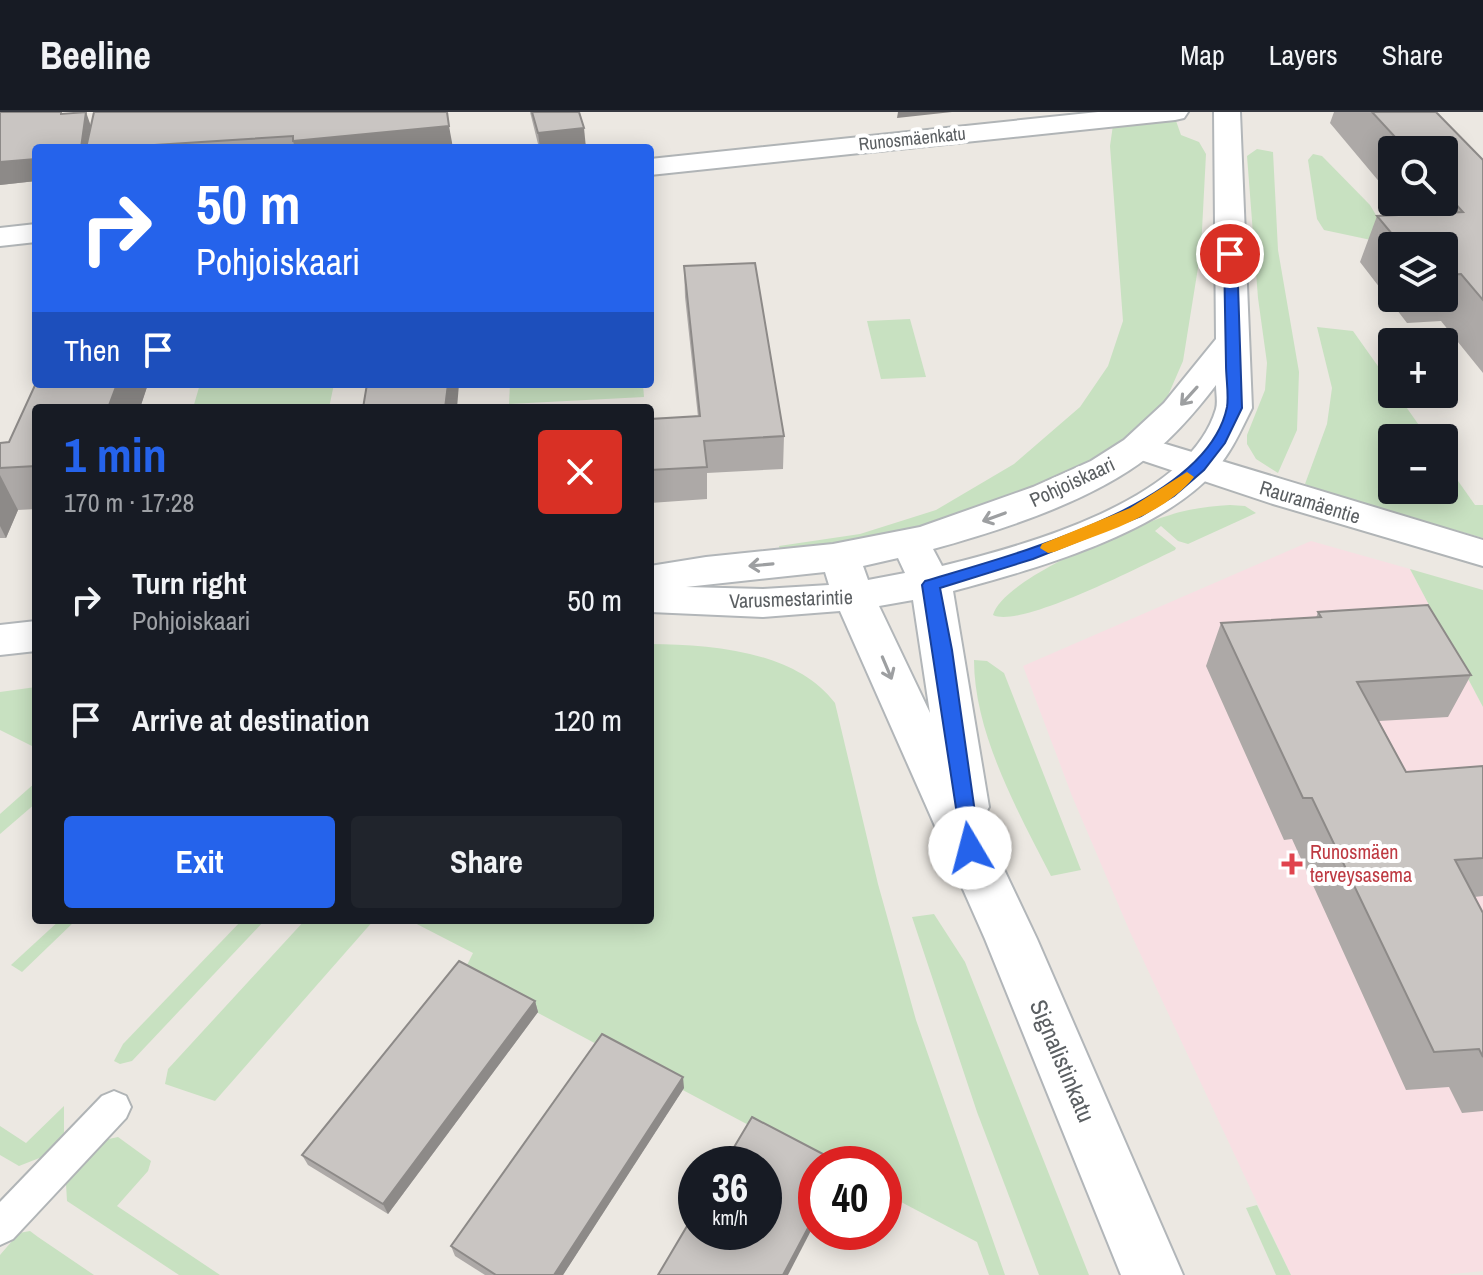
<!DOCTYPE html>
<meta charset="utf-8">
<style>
body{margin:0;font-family:"Archivo Narrow",sans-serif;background:#20242c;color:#f1f3f6;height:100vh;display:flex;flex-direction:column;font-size:30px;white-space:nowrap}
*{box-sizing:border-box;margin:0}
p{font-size:26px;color:#9ea1a6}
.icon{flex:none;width:44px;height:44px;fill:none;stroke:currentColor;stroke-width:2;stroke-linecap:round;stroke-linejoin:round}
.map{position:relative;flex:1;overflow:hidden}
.details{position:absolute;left:32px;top:292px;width:622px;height:520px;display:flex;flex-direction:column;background:#171b24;border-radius:8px;box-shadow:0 4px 20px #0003}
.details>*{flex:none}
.hud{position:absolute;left:32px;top:32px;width:622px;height:244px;border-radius:8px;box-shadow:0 4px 20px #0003;background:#2563eb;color:#fff;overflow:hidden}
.controls{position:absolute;left:1378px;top:24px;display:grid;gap:16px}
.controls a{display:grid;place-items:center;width:80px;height:80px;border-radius:8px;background:#171b24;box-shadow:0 4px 20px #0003;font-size:40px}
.speed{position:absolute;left:678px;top:1034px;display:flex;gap:16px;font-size:40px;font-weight:700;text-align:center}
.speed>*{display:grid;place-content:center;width:104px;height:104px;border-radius:50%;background:#171b24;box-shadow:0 4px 20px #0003;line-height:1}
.speed small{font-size:20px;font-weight:400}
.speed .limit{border:12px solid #d22;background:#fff;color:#111}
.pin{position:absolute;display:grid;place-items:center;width:68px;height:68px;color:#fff;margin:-34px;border:4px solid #fff;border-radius:50%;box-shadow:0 2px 8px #0007}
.me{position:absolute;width:88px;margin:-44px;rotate:352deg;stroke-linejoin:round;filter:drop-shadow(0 0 6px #0008)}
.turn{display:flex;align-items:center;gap:28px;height:168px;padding:0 32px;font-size:36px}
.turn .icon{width:104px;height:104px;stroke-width:2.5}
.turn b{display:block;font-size:56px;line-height:68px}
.then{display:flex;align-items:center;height:76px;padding:0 32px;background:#0003;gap:16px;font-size:30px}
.round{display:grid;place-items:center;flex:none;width:84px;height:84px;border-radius:8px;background:#20242c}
.overview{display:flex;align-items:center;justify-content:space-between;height:136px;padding:0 32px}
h1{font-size:48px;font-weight:800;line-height:60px;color:#2563eb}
.button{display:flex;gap:16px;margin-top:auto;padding:16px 32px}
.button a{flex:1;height:92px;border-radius:8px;background:#2563eb;color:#fff;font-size:32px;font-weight:800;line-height:92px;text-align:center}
.button a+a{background:#20242c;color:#f1f3f6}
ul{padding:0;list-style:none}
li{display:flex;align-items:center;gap:24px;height:120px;padding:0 32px}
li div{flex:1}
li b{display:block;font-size:30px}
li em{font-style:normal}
header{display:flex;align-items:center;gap:48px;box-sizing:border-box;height:112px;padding:0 40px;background:#171b24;border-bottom:2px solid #363941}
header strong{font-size:38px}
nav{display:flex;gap:44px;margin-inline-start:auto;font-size:28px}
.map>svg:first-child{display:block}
.medical{fill:#f8dfe3}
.green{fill:#c8e1c1}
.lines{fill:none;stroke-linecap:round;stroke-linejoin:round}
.lane-casing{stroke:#b0b4b6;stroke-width:4}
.street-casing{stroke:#b0b4b6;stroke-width:4}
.secondary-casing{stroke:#b2b6b9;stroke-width:4}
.lane{fill:#fff;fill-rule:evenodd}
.street{fill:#fff;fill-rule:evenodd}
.secondary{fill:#fff;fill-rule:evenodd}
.wall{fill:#ada9a7;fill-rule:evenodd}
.shaded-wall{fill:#8d8a88}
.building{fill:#c9c5c2;stroke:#8d8a88;stroke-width:2}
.oneway{stroke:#9d9fa1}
.route{fill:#2563eb;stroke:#184099;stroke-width:2}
.slow{fill:#f59e0b}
.health-dot{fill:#e0444e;stroke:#fff;stroke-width:3}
.labels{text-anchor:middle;stroke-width:8;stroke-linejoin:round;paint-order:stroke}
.far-street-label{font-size:18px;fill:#5b5f62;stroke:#fff}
.street-label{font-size:20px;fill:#5b5f62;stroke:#fff}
.health-label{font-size:20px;fill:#be3a42;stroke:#fff;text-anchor:start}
.near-street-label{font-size:24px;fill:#5b5f62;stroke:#fff}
</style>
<header>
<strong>Beeline</strong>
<nav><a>Map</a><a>Layers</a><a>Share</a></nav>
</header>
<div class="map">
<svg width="1483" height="1163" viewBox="0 0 1483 1163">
<rect width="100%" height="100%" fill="#ece8e2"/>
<polygon class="medical" points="1311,429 1410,457 1483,595 1483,1159 1442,1163 1291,1163 1130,820 1072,684 1023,554"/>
<g class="green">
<polygon points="1175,6 1181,23 1199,30 1206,42 1201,137 1183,249 1163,295 1115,335 1063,364 918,417 781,442 779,434 860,422 936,398 1014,352 1080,295 1108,254 1123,209 1110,34 1113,13"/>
<polygon points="1257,37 1273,40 1278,138 1299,260 1297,318 1278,361 1256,347 1247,332 1247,323 1265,278 1267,251 1258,186 1247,44"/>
<polygon points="1313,42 1322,44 1370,93 1383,115 1371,128 1324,118 1317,107 1308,48"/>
<polygon points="910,207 926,265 881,267 867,209"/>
<polygon points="1317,215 1353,219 1392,274 1392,282 1397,282 1428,326 1392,326 1392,378 1444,378 1444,349 1475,393 1483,393 1483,426 1329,382 1305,372 1327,312 1332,276"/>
<polygon points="200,272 334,272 329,296 193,296"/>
<polygon points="510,272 643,272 644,285 509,292"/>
<path d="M1230,393L1245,394L1256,401L1188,432L1178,429L1161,414L1155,419L1176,436L1175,438C1143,453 1020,517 993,503C1003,465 1142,410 1180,400C1196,396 1213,394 1230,393Z"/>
<polygon points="1410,457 1483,478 1483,595"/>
<path d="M650,532C712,533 794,538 835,591L878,772L916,908L1005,1163H989L977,1130L884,1081V1052H822L463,861L473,841L409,808H650Z"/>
<path d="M974,548L987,549L1004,561L1081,758L1051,764C1018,700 974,621 974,548Z"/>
<polygon points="36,575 36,636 0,618 0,580"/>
<polygon points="36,670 36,691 0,722 0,702"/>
<polygon points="934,802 965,850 1089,1163 1039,1163 977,1000 912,805"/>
<polygon points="60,808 76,808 22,860 11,853"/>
<polygon points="242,808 265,808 132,949 120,952 114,949 123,932"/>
<polygon points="305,808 374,808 215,989 165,972 168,957"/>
<polygon points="64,994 64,1021 42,1045 19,1054 0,1043 0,1014 26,1031"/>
<polygon points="118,1025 151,1049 148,1059 117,1094 220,1163 179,1163 67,1089 66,1072 104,1028"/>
<polygon points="1257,1093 1291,1163 1276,1163 1246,1096"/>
<polygon points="30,1119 38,1125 94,1163 0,1163 0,1143 19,1121"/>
</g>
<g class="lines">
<g class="lane-casing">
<polygon id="lane" points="114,979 126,984 131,995 126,1006 13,1127 0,1133 0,1090 102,984"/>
</g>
<g class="street-casing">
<g id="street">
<polygon points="1098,0 1188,0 1184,6 1175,8 650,63 650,47"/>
<polygon points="36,112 36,130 0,134 0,116"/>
<polygon points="1139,324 1483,428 1483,454 1273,392 1126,343 1121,335 1126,327"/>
</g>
</g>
<g class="secondary-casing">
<g id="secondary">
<path d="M1214,0H1240L1252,296C1241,318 1231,341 1214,360C1158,422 1033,458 953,479L989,695L981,709L1037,827L1183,1163H1121L985,827L840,499L763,505L650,500V454L706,445L833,432L920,415L1033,375L1091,349L1124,328L1164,291L1216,227ZM1216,273C1216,281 1218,290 1216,297C1189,389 1024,434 942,454L933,437C1002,418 1092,389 1148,345C1174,325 1196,299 1216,273ZM898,446L905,461L868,468L863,454ZM825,460L829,473L763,477L686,475ZM913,488L930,601L879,494Z"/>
<polygon points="36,509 36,539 0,543 0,513"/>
</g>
</g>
<use href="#lane" class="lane"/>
<use href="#street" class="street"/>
<use href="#secondary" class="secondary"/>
</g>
<g class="wall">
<polygon points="0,0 91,13 94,0 453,36 36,36 36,69 0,73"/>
<polygon points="530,0 579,0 586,36 539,36"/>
<path d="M1334,0H1436L1483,48V261L1441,209L1407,211L1360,150L1377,104L1407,102L1397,90H1444V38H1392V85L1330,11ZM1392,134H1444V186H1392Z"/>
<polygon points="684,154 784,324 783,357 707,361 707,387 650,391 650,307 698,305 685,185"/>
<polygon points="36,272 148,272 140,296 36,296 36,397 18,398 6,426 0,426 0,331 9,330"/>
<polygon points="1318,500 1471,563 1448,605 1379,609 1406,660 1483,654 1483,784 1474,785 1483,801 1483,999 1462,1001 1449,975 1406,978 1292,727 1284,728 1206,554 1221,511 1316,506"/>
<polygon points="535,889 538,900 388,1102 308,1053 302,1043"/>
<polygon points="684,976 563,1163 485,1163 455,1144 451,1134"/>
</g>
<g class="shaded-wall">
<polygon points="86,0 93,20 91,36 81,36"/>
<polygon points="898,0 952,0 897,6"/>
<polygon points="449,14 453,36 295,36 293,29"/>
<polygon points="584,16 586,36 540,36 538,21"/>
<polygon points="36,47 36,69 0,73 0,50"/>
<polygon points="117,272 148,272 140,296 108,296"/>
<polygon points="448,272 459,272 457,296 445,296"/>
<polygon points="0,363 18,398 6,426 0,414"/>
<polygon points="535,889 538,900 388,1102 383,1092"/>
<polygon points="683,965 684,976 563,1163 554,1163"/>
<polygon points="816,1101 816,1109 788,1163 783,1163"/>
</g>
<g class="building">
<polygon points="0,0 61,0 61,2 86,0 81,36 36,36 36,47 0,50"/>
<polygon points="94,0 447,0 449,14 293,29 293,24 124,35 124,36 86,36"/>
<polygon points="532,0 579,0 584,16 538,21"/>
<polygon points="1372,0 1436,0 1483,48 1483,188 1461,162 1444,163 1444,134 1402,134 1377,104 1463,100 1444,79 1444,38 1407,38"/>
<polygon points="755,151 784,324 704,329 707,355 650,358 650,307 700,304 684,154"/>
<polygon points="36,271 117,272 108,296 36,296 36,354 0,356 0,331 9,330"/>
<polygon points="367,272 448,272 445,296 363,296"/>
<polygon points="1428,493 1471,563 1357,570 1406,660 1483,654 1483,746 1455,748 1483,801 1483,945 1479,937 1434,940 1312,686 1303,686 1221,511 1321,505 1318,500"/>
<polygon points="459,849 535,889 383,1092 302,1043"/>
<polygon points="602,922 683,965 554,1163 496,1163 451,1134"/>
<polygon points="752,1005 842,1052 816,1052 816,1101 783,1163 658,1163 696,1099 696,1120 764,1120 764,1052 724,1052"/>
</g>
<defs><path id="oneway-shaft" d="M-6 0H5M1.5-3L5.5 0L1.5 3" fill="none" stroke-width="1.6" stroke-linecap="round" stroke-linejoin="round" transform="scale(2)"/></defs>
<g class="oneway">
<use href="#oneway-shaft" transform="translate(1189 284) rotate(132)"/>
<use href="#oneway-shaft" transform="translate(994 405) rotate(160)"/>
<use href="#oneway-shaft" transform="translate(761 453) rotate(175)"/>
<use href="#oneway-shaft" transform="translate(887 556) rotate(67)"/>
</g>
<path class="route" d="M1230,138L1237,142L1242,296L1225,331L1204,358L1174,384L1141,404L1033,447L940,476L952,538L980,736L978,742H963L922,473L925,469C1008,444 1207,394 1227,295C1229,283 1226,266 1226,253C1225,216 1225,179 1224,142Z"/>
<path class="slow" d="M1187,360L1194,365C1162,405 1100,421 1054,440L1048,441L1040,436L1042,432L1130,396Z"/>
<path class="health-dot" d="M1288 740h8v8h8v8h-8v8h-8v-8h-8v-8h8z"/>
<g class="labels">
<g class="far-street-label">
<text transform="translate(912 27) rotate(-6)" y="6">Runosmäenkatu</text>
</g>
<g class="street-label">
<text transform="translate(1072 370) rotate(-25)" y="7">Pohjoiskaari</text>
<text transform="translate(1310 390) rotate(17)" y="7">Rauramäentie</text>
<text transform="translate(791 487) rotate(-2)" y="7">Varusmestarintie</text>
</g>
<g class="health-label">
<text x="1310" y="747">Runosmäen<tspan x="1310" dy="23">terveysasema</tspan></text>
</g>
<g class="near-street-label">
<text transform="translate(1062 949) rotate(67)" y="8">Signalistinkatu</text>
</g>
</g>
</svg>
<div class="controls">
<a><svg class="icon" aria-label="search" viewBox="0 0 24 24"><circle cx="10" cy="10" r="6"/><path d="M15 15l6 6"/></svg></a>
<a><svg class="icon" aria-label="layers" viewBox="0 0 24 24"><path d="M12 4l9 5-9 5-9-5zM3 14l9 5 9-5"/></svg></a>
<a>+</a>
<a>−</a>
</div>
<div class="speed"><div>36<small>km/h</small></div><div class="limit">40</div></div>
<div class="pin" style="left:1230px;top:142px;background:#d93025"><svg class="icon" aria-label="arrive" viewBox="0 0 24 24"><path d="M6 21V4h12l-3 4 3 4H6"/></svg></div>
<svg class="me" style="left:970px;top:736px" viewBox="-20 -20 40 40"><circle r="19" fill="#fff"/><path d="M0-13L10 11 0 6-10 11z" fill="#2563eb"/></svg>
<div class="hud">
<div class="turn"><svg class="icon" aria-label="right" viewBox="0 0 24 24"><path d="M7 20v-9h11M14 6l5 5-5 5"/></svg><div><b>50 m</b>Pohjoiskaari</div></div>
<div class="then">Then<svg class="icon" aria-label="arrive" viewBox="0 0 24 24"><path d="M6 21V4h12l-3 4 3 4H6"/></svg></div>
</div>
<section class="details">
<div class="overview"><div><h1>1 min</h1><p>170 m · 17:28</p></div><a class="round" style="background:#d93025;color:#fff"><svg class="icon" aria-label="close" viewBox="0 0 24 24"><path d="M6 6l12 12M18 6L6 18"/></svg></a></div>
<ul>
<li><svg class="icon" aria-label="right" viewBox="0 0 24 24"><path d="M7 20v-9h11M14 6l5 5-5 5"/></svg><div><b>Turn right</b><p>Pohjoiskaari</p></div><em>50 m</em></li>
<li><svg class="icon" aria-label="arrive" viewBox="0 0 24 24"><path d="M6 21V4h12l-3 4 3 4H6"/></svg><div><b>Arrive at destination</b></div><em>120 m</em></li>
</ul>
<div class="button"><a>Exit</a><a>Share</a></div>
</section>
</div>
